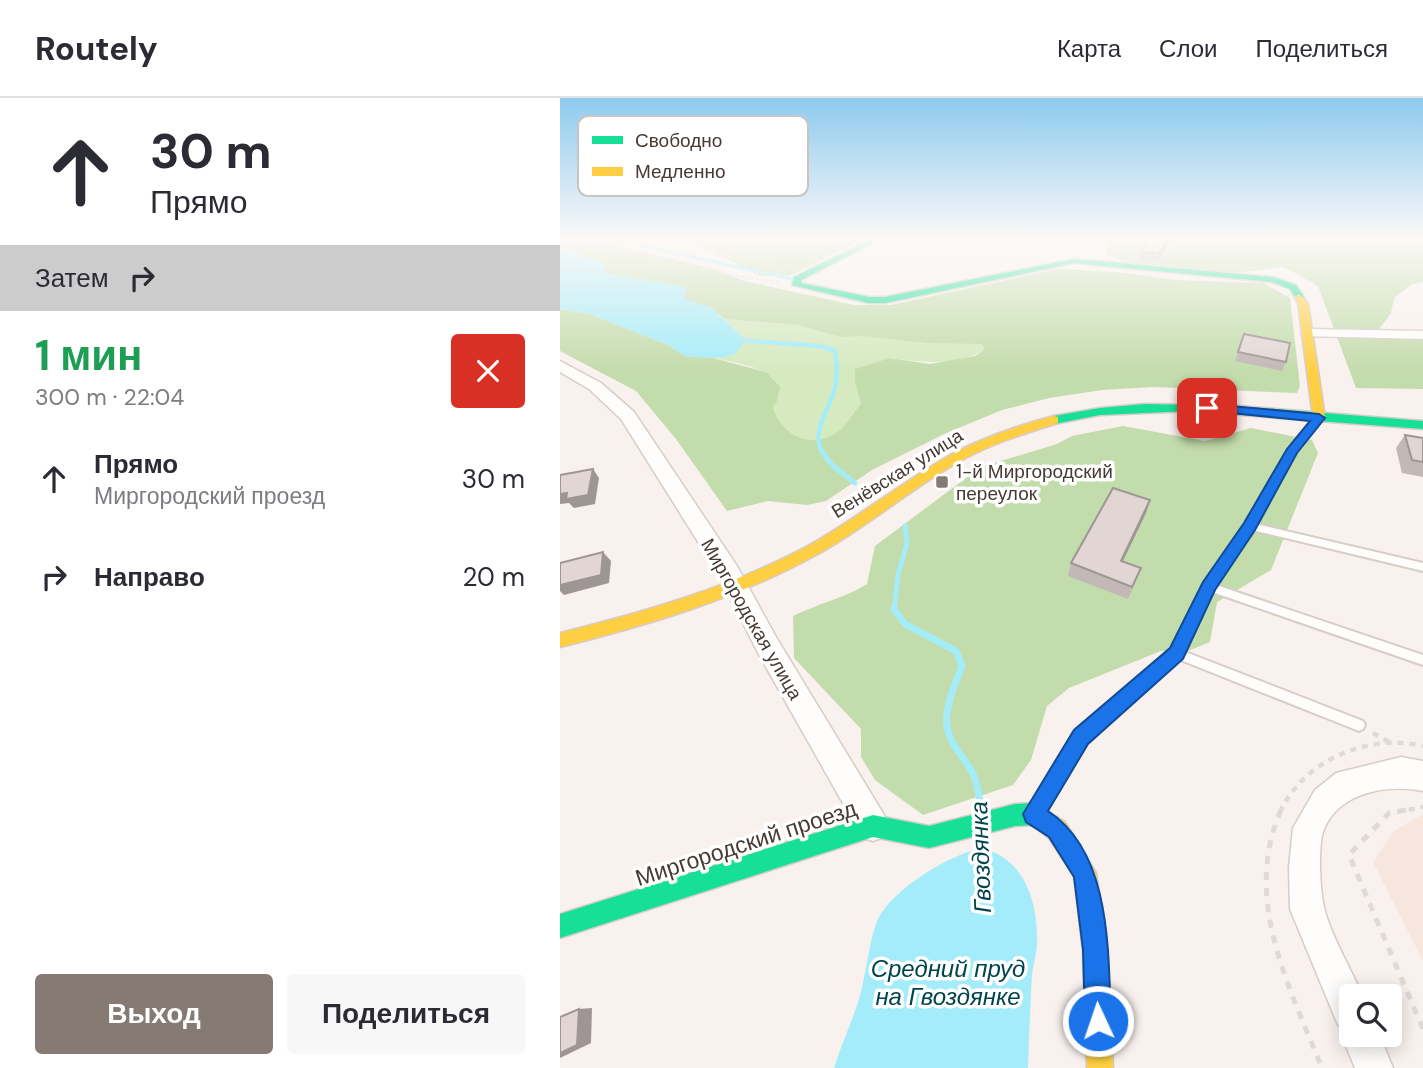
<!DOCTYPE html>
<html lang="ru">
<meta charset="utf-8">
<style>
body{margin:0;font-family:"DM Sans",sans-serif;background:#f7f7f7;color:#2b2b33;height:100vh;display:flex;flex-direction:column;font-size:26px;white-space:nowrap}
*{box-sizing:border-box;margin:0}
p{font-size:23px;color:#7c7c81}
.icon{flex:none;width:38px;height:38px;fill:none;stroke:currentColor;stroke-width:2;stroke-linecap:round;stroke-linejoin:round}
.map{position:relative;flex:1;overflow:hidden}
.sheet{display:flex;flex-direction:column;background:#fff;width:560px}
.sheet>*{flex:none}
.top-card{background:#fff;color:#2b2b33;overflow:hidden}
.controls{position:absolute;left:779px;top:886px;display:grid;gap:14px}
.controls a{display:grid;place-items:center;width:63px;height:63px;border-radius:7px;background:#fff;box-shadow:0 4px 18px #0003;font-size:35px}
.pin{position:absolute;display:grid;place-items:center;width:60px;height:60px;color:#fff;margin:-30px;border-radius:14px;box-shadow:0 4px 10px #0006}
.me{position:absolute;width:77px;margin:-38px;rotate:357deg;stroke-linejoin:round;filter:drop-shadow(0 0 5px #0008)}
.turn{display:flex;align-items:center;gap:24px;height:147px;padding:0 35px;font-size:32px}
.turn .icon{width:91px;height:91px;stroke-width:2.5}
.turn b{display:block;font-size:49px;line-height:60px}
.then{display:flex;align-items:center;height:66px;padding:0 35px;background:#0003;gap:14px;font-size:26px}
.round{display:grid;place-items:center;flex:none;width:74px;height:74px;border-radius:7px;background:#f7f7f7}
.summary{display:flex;align-items:center;justify-content:space-between;height:119px;padding:0 35px}
h1{font-size:42px;font-weight:700;line-height:52px;color:#1e9e55}
.button{display:flex;gap:14px;margin-top:auto;padding:14px 35px}
.button a{flex:1;height:80px;border-radius:7px;background:#857a74;color:#fff;font-size:28px;font-weight:700;line-height:80px;text-align:center}
.button a+a{background:#f7f7f7;color:#2b2b33}
ul{padding:0;list-style:none}
li{display:flex;align-items:center;gap:21px;height:98px;padding:0 35px}
li div{flex:1}
li b{display:block;font-size:26px}
li em{font-style:normal}
header{display:flex;align-items:center;gap:42px;box-sizing:border-box;height:98px;padding:0 35px;background:#fff;border-bottom:2px solid #e1e1e2}
header strong{font-size:33px}
nav{display:flex;gap:38px;margin-inline-start:auto;font-size:24px}
main{display:flex;flex:1;min-height:0}
.map>svg:first-child{display:block}
.built{fill:#f7e6de}
.green{fill:#d5eabf}
.forest{fill:#c3dcab}
.water{fill:#a4ecf9}
.lines{fill:none;stroke-linecap:round;stroke-linejoin:round}
.stream-far3{stroke:#a4ecf9;stroke-width:3.5}
.stream-far2{stroke:#a4ecf9;stroke-width:4.5}
.stream-far1{stroke:#a4ecf9;stroke-width:5}
.stream{stroke:#a4ecf9;stroke-width:7}
.lane-casing{stroke:#d6ccc8;stroke-width:4}
.street-casing{stroke:#d6ccc8;stroke-width:3}
.fast-casing{stroke:#d6ccc8;stroke-width:3}
.slow-casing{stroke:#d6ccc8;stroke-width:3}
.path-far2{stroke:#dddad9;stroke-width:2;stroke-dasharray:2.5 2.5;stroke-linecap:butt}
.path-far1{stroke:#dddad9;stroke-width:4.5;stroke-dasharray:6 6;stroke-linecap:butt}
.path{stroke:#dddad9;stroke-width:5;stroke-dasharray:8 8;stroke-linecap:butt}
.lane{fill:#fefdfc;fill-rule:evenodd}
.street{fill:#fefdfc;fill-rule:evenodd}
.fast{fill:#16e098;fill-rule:evenodd}
.slow{fill:#ffcf43;fill-rule:evenodd}
.wall{fill:#c2b8b6}
.shaded-wall{fill:#9e9694}
.building{fill:#e2d6d4;stroke:#9e9694;stroke-width:2}
.route{fill:#1a73e8;stroke:#114b97;stroke-width:2}
.poi-dot{fill:#857a74;stroke:#fff;stroke-width:2.5}
.labels{text-anchor:middle;stroke-width:7;stroke-linejoin:round;paint-order:stroke}
.poi-label{font-size:19px;fill:#473a33;stroke:#fff;text-anchor:start}
.street-label{font-size:19px;fill:#473a33;stroke:#fff}
.near-street-label{font-size:23px;fill:#473a33;stroke:#fff}
.near-water-label{font-size:24px;font-style:italic;fill:#00444e;stroke:#fff}
.key{fill:#fff;stroke:#c8c4c2;stroke-width:2}
.key-label{font-size:19px;fill:#473a33}
</style>
<header>
<strong>Routely</strong>
<nav><a>Карта</a><a>Слои</a><a>Поделиться</a></nav>
</header>
<main>
<section class="sheet">
<div class="top-card">
<div class="turn"><svg class="icon" aria-label="ahead" viewBox="0 0 24 24"><path d="M12 20V5M6 11l6-6 6 6"/></svg><div><b>30 m</b>Прямо</div></div>
<div class="then">Затем<svg class="icon" aria-label="right" viewBox="0 0 24 24"><path d="M7 20v-9h11M14 6l5 5-5 5"/></svg></div>
</div>
<div class="summary"><div><h1>1 мин</h1><p>300 m · 22:04</p></div><a class="round" style="background:#d93025;color:#fff"><svg class="icon" aria-label="close" viewBox="0 0 24 24"><path d="M6 6l12 12M18 6L6 18"/></svg></a></div>
<ul>
<li><svg class="icon" aria-label="ahead" viewBox="0 0 24 24"><path d="M12 20V5M6 11l6-6 6 6"/></svg><div><b>Прямо</b><p>Миргородский проезд</p></div><em>30 m</em></li>
<li><svg class="icon" aria-label="right" viewBox="0 0 24 24"><path d="M7 20v-9h11M14 6l5 5-5 5"/></svg><div><b>Направо</b></div><em>20 m</em></li>
</ul>
<div class="button"><a>Выход</a><a>Поделиться</a></div>
</section>
<div class="map">
<svg width="863" height="970" viewBox="0 0 863 970">
<rect width="100%" height="100%" fill="#f9f1ee"/>
<polygon class="built" points="863,716 863,863 813,764 834,733"/>
<path class="green" d="M164,221L238,227L365,245L417,244L422,246L424,252C395,269 361,264 330,260L295,284L302,304C294,314 287,328 278,335C253,354 221,337 213,310C236,273 179,265 153,260L175,256L182,238Z"/>
<g class="forest">
<path d="M0,140H25L159,172L184,183L294,207H331L498,171L557,174L616,182L703,185L730,200L740,288L737,295L593,289L542,292L489,300L442,312L384,336L312,372L266,403L247,407L208,403L167,413L116,341L76,293L0,253V211L30,216L108,247L125,258L153,260L195,271L207,275L220,289L217,303L213,310C222,337 250,352 276,335C286,329 294,314 301,305L295,284V271L330,260L370,266L415,258L424,252L422,246L365,245L303,238L281,239L238,227L164,221L151,210L125,201L121,188L49,176L44,173L45,166C29,161 16,153 0,150Z"/>
<polygon points="123,140 306,140 229,178 201,178"/>
<polygon points="547,140 863,140 863,184 852,186 834,200 831,215 817,234 863,235 863,291 796,290 758,188 724,169 674,175 576,169 547,157"/>
<path d="M563,328L645,343L691,330L752,342L758,355L711,472L657,504L650,544L628,553H601L509,590L487,608L471,662L453,687L363,717L315,682L301,659V631L234,560L233,518C259,505 283,501 307,486L315,448L421,369L497,346L512,338Z"/>
</g>
<g class="water">
<polygon points="0,150 19,154 22,158 45,166 44,173 49,176 121,188 128,193 123,197 125,201 151,210 182,238 184,245 175,256 168,258 153,260 125,258 108,247 30,216 0,211"/>
<path d="M422,750C465,761 478,804 477,845C477,856 473,866 472,877C470,908 469,939 468,970H274C282,943 296,917 302,889C307,868 309,846 316,826C327,794 390,756 422,750Z"/>
</g>
<g class="lines">
<polyline class="stream-far3" points="47,140 232,181"/>
<path class="stream-far2" d="M177,242L260,248L275,253C277,267 278,279 274,293C268,314 249,336 264,357"/>
<g class="stream-far1">
<polyline points="263,355 272,367 295,385"/>
<polyline points="334,513 338,477 347,445 345,428"/>
</g>
<path class="stream" d="M334,511L345,526L396,553L402,568C397,581 390,596 388,610C381,640 400,652 412,674C418,685 419,698 421,711"/>
<g class="lane-casing">
<polygon id="lane" points="756,318 759,318 763,320 735,355 696,426 863,465 863,473 692,432 656,487 863,557 863,567 652,494 623,553 803,623 805,627 803,631 799,633 618,561 526,643 482,716 477,718 472,716 470,711 472,706 516,635 612,551 645,486 686,426 727,354"/>
</g>
<g class="street-casing">
<g id="street">
<polygon points="748,231 863,233 863,241 743,238 741,235"/>
<polygon points="0,263 41,285 74,314 177,468 216,539 324,717 328,728 324,739 313,743 302,739 198,555 160,479 61,321 29,291 0,274"/>
<path d="M841,659L863,663V693C827,686 777,694 763,734C758,750 760,793 764,809C769,833 792,874 803,898H791V936H819L833,970H795L781,936L784,930L778,927L730,811L729,769L733,730L755,692L776,675Z"/>
</g>
</g>
<g class="fast-casing">
<g id="fast">
<polygon points="314,140 323,140 241,182 241,185 309,199 325,199 514,161 713,179 736,187 744,199 736,201 730,191 712,184 514,165 325,205 309,205 232,187 234,179"/>
<polygon points="585,306 678,308 863,323 863,331 631,313 540,317 494,326 488,322 494,318 540,310"/>
<polygon points="474,705 487,713 491,720 487,727 480,731 471,727 455,728 369,750 313,739 0,840 0,816 313,717 369,728 455,706"/>
</g>
</g>
<g class="slow-casing">
<g id="slow">
<polygon points="739,196 748,205 765,320 759,324 753,320 738,205 734,199"/>
<path d="M494,318L498,319V325C466,335 433,345 404,361C352,389 308,429 256,457C176,501 88,527 0,549V535C85,514 168,490 246,449C297,421 343,383 394,355C425,339 460,327 494,318Z"/>
<polygon points="480,709 505,724 536,775 547,852 553,970 527,970 523,852 514,778 489,740 473,727 469,720 473,713"/>
</g>
</g>
<g class="path-far2">
<polyline points="21,140 177,178 220,184"/>
<polyline points="98,140 208,167 215,172"/>
<polyline points="114,162 141,140"/>
<polyline points="220,178 210,163 215,151 234,140"/>
</g>
<g class="path-far1">
<polyline points="813,635 831,645"/>
<path d="M720,714C744,662 808,635 863,648"/>
<polyline points="837,714 863,709"/>
</g>
<g class="path">
<path d="M721,712C682,800 729,888 762,970"/>
<polyline points="846,712 829,715 789,757 863,931"/>
</g>
<use href="#lane" class="lane"/>
<use href="#street" class="street"/>
<use href="#fast" class="fast"/>
<use href="#slow" class="slow"/>
</g>
<g class="wall">
<polygon points="591,140 613,140 597,163 579,162 581,154"/>
<polygon points="684,236 726,264 722,273 675,263"/>
<polygon points="845,337 863,340 863,379 842,375 836,350"/>
<polygon points="590,402 586,415 563,463 576,483 568,501 508,478 511,465"/>
</g>
<g class="shaded-wall">
<polygon points="609,140 613,140 597,163 599,155"/>
<polygon points="33,371 39,380 35,406 14,410 9,405 0,406 0,396"/>
<polygon points="590,402 586,415 557,475 561,463"/>
<polygon points="43,454 51,463 49,485 4,497 0,493 0,487"/>
<polygon points="32,910 31,945 0,960 0,955 19,911"/>
</g>
<g class="building">
<polygon points="591,140 609,140 599,155 581,154"/>
<polygon points="684,236 730,245 726,264 678,254"/>
<polygon points="845,337 863,340 863,364 852,362"/>
<polygon points="33,371 28,397 6,401 7,395 0,396 0,377"/>
<polygon points="553,390 590,402 561,463 581,470 572,489 511,465"/>
<polygon points="43,454 41,477 0,487 0,465"/>
<polygon points="19,911 17,947 0,955 0,919"/>
</g>
<linearGradient id="sky" x2="0" y2="1"><stop stop-color="#8dcaef"/><stop offset="0.51" stop-color="#fcf9f7"/><stop offset="1" stop-color="#fcf9f7" stop-opacity="0"/></linearGradient>
<rect width="863" height="275" fill="url(#sky)"/>
<path class="route" d="M647,306L759,316L765,320L737,355L695,432L655,492L623,561L528,646L488,713C552,755 548,854 551,923L548,932L538,936L529,932L525,923L523,852L514,779L489,739L466,724L463,716L514,632L610,550L643,484L684,425L727,351L750,323L642,312V307Z"/>
<rect class="poi-dot" x="375" y="377" width="14" height="14" rx="3.5"/>
<g class="labels">
<g class="poi-label">
<text x="396" y="380">1-й Миргородский<tspan x="396" dy="22">переулок</tspan></text>
</g>
<g class="street-label">
<text transform="translate(337 375) rotate(-32)" y="7">Венёвская улица</text>
<text transform="translate(192 521) rotate(60)" y="7">Миргородская улица</text>
</g>
<g class="near-street-label">
<text transform="translate(186 745) rotate(-18)" y="8">Миргородский проезд</text>
</g>
<g class="near-water-label">
<text transform="translate(421 759) rotate(-92)" y="8">Гвоздянка</text>
<text x="388" y="879">Средний пруд<tspan x="388" dy="28">на Гвоздянке</tspan></text>
</g>
</g>
<rect x="18" y="18" width="230" height="80" rx="10" class="key"/>
<rect x="32" y="38" width="31" height="8" fill="#16e098"/>
<rect x="32" y="69" width="31" height="9" fill="#ffcf43"/>
<g class="key-label">
<text x="75" y="49">Свободно</text>
<text x="75" y="80">Медленно</text>
</g>
</svg>
<div class="controls">
<a><svg class="icon" aria-label="search" viewBox="0 0 24 24"><circle cx="10" cy="10" r="6"/><path d="M15 15l6 6"/></svg></a>
</div>
<div class="pin" style="left:647px;top:310px;background:#d93025"><svg class="icon" aria-label="arrive" viewBox="0 0 24 24"><path d="M6 21V4h12l-3 4 3 4H6"/></svg></div>
<svg class="me" style="left:538px;top:923px" viewBox="-20 -20 40 40"><circle r="17" fill="#1a73e8" stroke="#fff" stroke-width="3"/><path d="M0-11L8 9 0 5-8 9z" fill="#fff"/></svg>
</div>
</main>
